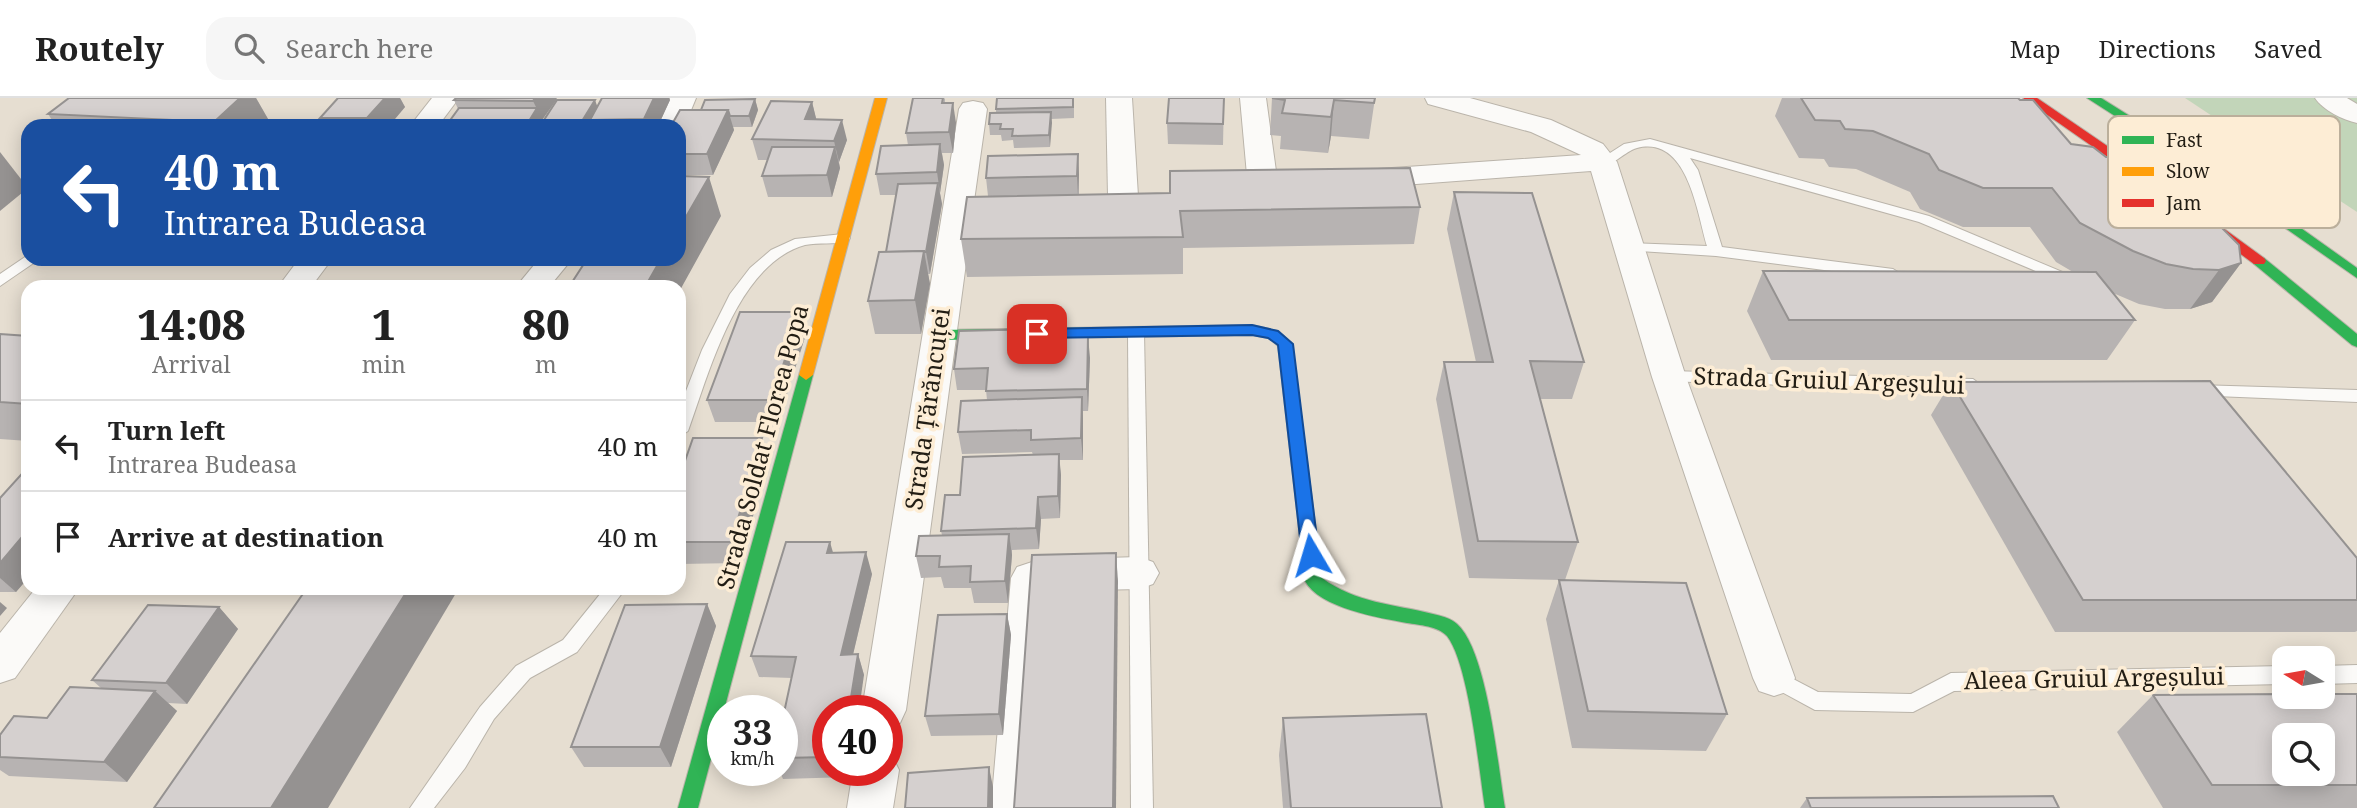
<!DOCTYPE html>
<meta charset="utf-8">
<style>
body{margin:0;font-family:"Noto Serif",serif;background:#f6f6f6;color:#222;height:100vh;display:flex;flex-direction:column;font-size:26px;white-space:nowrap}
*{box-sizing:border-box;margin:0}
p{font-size:23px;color:#767676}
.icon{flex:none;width:38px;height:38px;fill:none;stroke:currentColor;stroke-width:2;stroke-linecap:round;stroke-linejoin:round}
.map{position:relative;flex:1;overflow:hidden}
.drawer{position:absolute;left:21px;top:182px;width:665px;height:315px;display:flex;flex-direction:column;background:#fff;border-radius:21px;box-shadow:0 4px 18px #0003}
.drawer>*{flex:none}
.hud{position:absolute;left:21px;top:21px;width:665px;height:147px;border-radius:21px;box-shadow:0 4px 18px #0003;background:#1a4fa0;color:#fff;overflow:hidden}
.needle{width:46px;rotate:281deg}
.buttons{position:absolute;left:2272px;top:548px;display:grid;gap:14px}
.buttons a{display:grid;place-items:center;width:63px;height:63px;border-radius:14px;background:#fff;box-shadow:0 4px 18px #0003;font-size:35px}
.speed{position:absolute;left:707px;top:597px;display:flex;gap:14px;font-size:35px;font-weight:700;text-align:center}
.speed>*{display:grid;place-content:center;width:91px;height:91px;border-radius:50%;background:#fff;box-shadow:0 4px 18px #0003;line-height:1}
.speed small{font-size:18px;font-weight:400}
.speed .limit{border:10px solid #d22;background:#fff;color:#111}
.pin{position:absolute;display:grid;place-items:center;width:60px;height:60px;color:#fff;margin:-30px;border-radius:14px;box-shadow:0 4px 10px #0006}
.me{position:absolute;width:77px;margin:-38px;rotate:353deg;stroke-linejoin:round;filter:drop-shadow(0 0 5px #0008)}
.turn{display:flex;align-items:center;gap:24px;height:147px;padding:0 28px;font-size:32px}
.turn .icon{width:91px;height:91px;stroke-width:2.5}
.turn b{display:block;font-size:49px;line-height:60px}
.eta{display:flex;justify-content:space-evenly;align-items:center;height:119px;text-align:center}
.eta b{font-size:42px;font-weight:800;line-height:49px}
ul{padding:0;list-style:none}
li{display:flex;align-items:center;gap:21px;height:91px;padding:0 28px;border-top:2px solid #e0e0e0}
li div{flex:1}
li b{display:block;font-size:26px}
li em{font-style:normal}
header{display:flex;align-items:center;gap:42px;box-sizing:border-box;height:98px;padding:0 35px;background:#fff;border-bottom:2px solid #e0e0e0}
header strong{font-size:33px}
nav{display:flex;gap:38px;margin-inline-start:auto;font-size:24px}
.search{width:490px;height:63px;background:#f6f6f6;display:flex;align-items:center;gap:18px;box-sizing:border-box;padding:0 24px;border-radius:21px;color:#767676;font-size:26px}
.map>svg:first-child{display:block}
.green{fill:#c2d5b9}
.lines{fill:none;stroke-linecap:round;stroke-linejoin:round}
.lane-casing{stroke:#bab4aa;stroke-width:2}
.street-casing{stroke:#bab4aa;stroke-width:2}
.fast-casing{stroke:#bab4aa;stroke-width:2}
.slow-casing{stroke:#bab4aa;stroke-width:2}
.jam-casing{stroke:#bab4aa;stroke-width:2}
.lane{fill:#fbfaf8;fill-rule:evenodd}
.street{fill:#fbfaf8;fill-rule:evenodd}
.fast{fill:#30b455;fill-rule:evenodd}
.slow{fill:#ff9f0a;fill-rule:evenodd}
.jam{fill:#e5322d;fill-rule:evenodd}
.wall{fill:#b7b3b2}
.shaded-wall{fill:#959291}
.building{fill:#d5d0cf;stroke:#959291;stroke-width:2;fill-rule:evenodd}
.route{fill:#1a73e8;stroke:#114b97;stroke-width:2}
.labels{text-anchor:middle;stroke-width:7;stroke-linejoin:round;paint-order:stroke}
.street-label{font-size:24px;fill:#221d14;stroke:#fdedd5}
.key{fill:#fdedd5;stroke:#bbaf9b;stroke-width:2}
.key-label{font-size:19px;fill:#221d14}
</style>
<header>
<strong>Routely</strong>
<div class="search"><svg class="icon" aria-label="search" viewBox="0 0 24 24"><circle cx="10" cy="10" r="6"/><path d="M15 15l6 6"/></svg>Search here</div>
<nav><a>Map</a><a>Directions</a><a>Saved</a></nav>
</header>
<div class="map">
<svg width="2357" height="710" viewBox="0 0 2357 710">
<rect width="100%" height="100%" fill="#e6ded1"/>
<polygon class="green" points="2185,0 2357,0 2357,114"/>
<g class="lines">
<g class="lane-casing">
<g id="lane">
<path d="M1650,41L1929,118L2079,181L2082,184L2074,189L2069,187L1919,124L1690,60L1698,72L1722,149L1893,171L1901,176L1893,181L1716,158L1624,152L1622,149L1624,146L1629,145L1707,148C1697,115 1688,37 1637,50C1623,54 1613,70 1598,67L1596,64L1624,46Z"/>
<path d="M843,136L848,137L850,140L848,143C834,147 819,144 805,147C737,166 709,275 688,333L679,339V311L702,252L730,196L750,170L771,152L795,141Z"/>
<polygon points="28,157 28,161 37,161 35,164 0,188 0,176"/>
<polygon points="1136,229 1144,234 1153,710 1131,710 1128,234"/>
<polygon points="1669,273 1973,281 1981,287 1973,293 1663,283 1661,279"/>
<polygon points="2197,287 2357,292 2357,304 2191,297 2189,293 2191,289"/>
<polygon points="605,490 626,490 577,554 530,580 494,621 465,670 434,710 410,710 480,609 516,568 563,542"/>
<polygon points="2357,567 2357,585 2322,586 2322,568"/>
<polygon points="2284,568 2284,586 1954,593 1913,614 1815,612 1767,586 1764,580 1767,574 1774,571 1818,594 1911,596 1951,575"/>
</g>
</g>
<g class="street-casing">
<g id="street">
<polygon points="432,0 459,0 438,28 410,28"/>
<polygon points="670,0 696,0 682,34 679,35 679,28 658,28"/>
<polygon points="1106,0 1132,0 1138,98 1133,104 1123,107 1113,104 1108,98"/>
<polygon points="1240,0 1266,0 1278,88 1273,94 1263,97 1253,94 1248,88"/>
<polygon points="1425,0 1470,0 1551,22 1603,46 1617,64 1686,279 1795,580 1789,593 1774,598 1759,593 1753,580 1652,279 1591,73 1363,90 1353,87 1348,81 1353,75 1363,72 1581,57 1531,34 1428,6"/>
<path d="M2315,0H2347L2357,6V25C2343,22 2323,12 2315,0Z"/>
<polygon points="973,3 983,5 987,11 973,110 1013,108 1024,111 1028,117 1024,123 971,128 906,612 900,625 887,630 887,612 862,612 959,11 963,5"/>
<polygon points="299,161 332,161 311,189 278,189"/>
<polygon points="539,161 572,161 549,189 516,189"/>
<polygon points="1139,459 1153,464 1159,475 1153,486 1139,491 1050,493 1037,710 991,710 1011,480 1017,469 1038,462"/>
<polygon points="36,490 79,490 15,580 0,585 0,535"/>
<polygon points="887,656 892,658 899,672 893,710 847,710 853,672 887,672"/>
</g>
</g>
<g class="fast-casing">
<g id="fast">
<polygon points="2087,0 2101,0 2243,89 2357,170 2357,180 2235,95"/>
<polygon points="2259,159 2264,160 2357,236 2357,249 2352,247 2254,166 2252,163"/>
<path d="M1252,227L1278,233L1292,246L1322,480C1356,505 1393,506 1433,516C1441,518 1451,520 1457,526C1487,552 1498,669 1505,710H1485C1479,672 1469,566 1447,538C1438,528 1419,527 1407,525C1380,520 1319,510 1305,483L1278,248L1269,240L1252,237L938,242L931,237L938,232Z"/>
<polygon points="806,272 813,277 698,710 678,710 799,277"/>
</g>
</g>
<g class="slow-casing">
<polygon id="slow" points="875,0 887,0 813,277 806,282 799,277"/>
</g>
<g class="jam-casing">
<polygon id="jam" points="2023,0 2037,0 2160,84 2264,160 2266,163 2264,166 2254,166 2152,90"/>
</g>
<use href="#lane" class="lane"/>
<use href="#street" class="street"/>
<use href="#fast" class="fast"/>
<use href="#slow" class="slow"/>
<use href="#jam" class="jam"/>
</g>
<g class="wall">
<polygon points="69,0 256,0 272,28 56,28 48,16"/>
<polygon points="385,0 400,0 405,9 389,28 324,28 320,20"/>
<polygon points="456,0 556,0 557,1 542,22 543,24 598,9 602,0 669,0 670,2 658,28 592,28 592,26 590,28 446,28 458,11 454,2"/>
<polygon points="945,0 945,5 956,25 953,55 942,55 944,67 940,95 942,106 930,176 928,176 930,186 921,236 875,236 868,203 886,154 896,97 880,97 876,76 908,47 906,35"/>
<polygon points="1074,0 1074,20 1051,21 1050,49 1014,50 1013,42 1002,43 1001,37 990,37 989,26 996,15 996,11"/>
<polygon points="1224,0 1223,47 1168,46 1167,25"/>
<polygon points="1272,0 1375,0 1369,41 1331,38 1328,55 1280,51 1281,38 1270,37"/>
<polygon points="1782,0 2018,0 2071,46 2155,102 2241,165 2212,204 2190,211 2165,211 2139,206 2113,195 2135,222 2107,262 1771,262 1747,213 1763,173 2073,174 2056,164 2030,129 1963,129 1920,111 1910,94 1856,71 1829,69 1824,61 1799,60 1775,18"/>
<polygon points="755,1 758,12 752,29 733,29 734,32 713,77 679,77 679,28 701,12"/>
<polygon points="812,4 816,21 847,42 839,64 840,70 832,99 768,99 762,78 768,62 758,62 752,41"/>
<polygon points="1078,56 1079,77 1079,97 1420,109 1414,146 1183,150 1183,176 967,179 961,141 988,98 986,80"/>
<polygon points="1454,94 1584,264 1572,301 1540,301 1578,444 1565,482 1469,480 1436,301 1444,264 1476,264 1447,131"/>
<polygon points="383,161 471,161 471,162"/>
<polygon points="1038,231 1039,239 1090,260 1088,313 1083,313 1083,362 1059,362 1061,377 1060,420 1041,421 1039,451 1012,452 1012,457 1008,505 974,505 971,490 944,490 941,479 921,480 916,458 942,437 941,433 960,397 1033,357 1032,354 962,356 958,334 987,302 986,292 957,292 954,271"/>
<polygon points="0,236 28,238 28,343 0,341"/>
<polygon points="806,236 778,324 715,324 707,302"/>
<polygon points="1951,284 2357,460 2357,533 2355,534 2055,534 1931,317"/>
<polygon points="762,340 770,361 739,465 679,466 679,380"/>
<polygon points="28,369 28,480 16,494 0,494 0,400"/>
<polygon points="833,455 872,476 853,556 858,556 864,577 828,612 828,672 850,672 849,679 783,681 779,672 782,672 782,624 792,580 759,579 751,558"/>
<polygon points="1559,482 1727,616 1706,653 1572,650 1546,521"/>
<polygon points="707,506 716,528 671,669 584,669 571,649"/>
<polygon points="219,509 238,531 187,606 168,605 177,613 127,684 9,678 0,672 0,637 47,620 101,590 92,582"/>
<polygon points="1007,516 1011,537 1003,637 931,638 925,618"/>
<polygon points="2357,596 2357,710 2163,710 2117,634 2153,597"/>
<polygon points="1283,620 1442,710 1283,710 1279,657"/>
<polygon points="1807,700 2059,710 1800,710"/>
</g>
<g class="shaded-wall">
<polygon points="240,0 256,0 272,28 217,28 214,24"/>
<polygon points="385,0 400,0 405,9 389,28 371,28 367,20"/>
<polygon points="535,0 556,0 557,1 542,22 545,28 526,28 537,11 533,3"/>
<polygon points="654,0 669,0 670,2 658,28 646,28 644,21"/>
<polygon points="755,1 758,12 752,29 749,18"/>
<polygon points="595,2 599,13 590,22 592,26 590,28 579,28"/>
<polygon points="1334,2 1331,38 1328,55 1331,19"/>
<polygon points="812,4 817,24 805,21"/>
<polygon points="953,5 956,25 953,55 949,34"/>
<polygon points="728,12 734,32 713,77 707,56"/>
<polygon points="1051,14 1052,25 1050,49 1049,37"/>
<polygon points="842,22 847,42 839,64 834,43"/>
<polygon points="940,46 944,67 940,95 937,74"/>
<polygon points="835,49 840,70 832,99 827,77"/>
<polygon points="0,54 28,90 0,113"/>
<polygon points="1078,56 1079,77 1078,99 1077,78"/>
<polygon points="709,79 721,118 679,194 679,189 645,189 661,161 679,161 679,131"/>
<polygon points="938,85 942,106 930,176 926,154"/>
<polygon points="924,153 930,186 921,236 915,202"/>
<polygon points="2241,165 2212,204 2190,211 2219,172"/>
<polygon points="800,214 806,236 778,324 772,302"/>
<polygon points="1088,238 1090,260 1088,313 1087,291"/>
<polygon points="1082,299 1083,321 1083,362 1081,340"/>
<polygon points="762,340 770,361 739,465 731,444"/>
<polygon points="1059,356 1061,377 1060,420 1058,398"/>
<polygon points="1038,399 1041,421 1039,451 1036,430"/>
<polygon points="28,432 28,480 16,494 0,480 0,465"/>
<polygon points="1009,436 1012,457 1008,505 1005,483"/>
<polygon points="830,444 836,465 827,455"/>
<polygon points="866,454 872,476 848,578 841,557"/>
<polygon points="1116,455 1118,483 1116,710 1113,710"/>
<polygon points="409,490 459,490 328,710 271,710"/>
<polygon points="0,504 7,510 0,518"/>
<polygon points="707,506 716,528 671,669 660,649"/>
<polygon points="219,509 238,531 187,606 166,585"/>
<polygon points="1007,516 1011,537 1003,637 999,616"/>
<polygon points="858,556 864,577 859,612 849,612"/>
<polygon points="155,593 177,613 127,684 104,664"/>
<polygon points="989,669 993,689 993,710 988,710"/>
</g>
<g class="building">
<polygon points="69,0 240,0 214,24 48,16"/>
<polygon points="338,0 385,0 367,20 320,20"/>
<polygon points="456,0 535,0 533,3 454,2"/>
<polygon points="602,0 654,0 644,21 590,22"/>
<polygon points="913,0 943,0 942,5 953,5 949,34 906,35"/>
<polygon points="997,0 1073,0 1073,9 996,11"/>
<polygon points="1169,0 1224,0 1223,26 1167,25"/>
<polygon points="1272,0 1375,0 1374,5 1334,2 1331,19 1282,15 1285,2"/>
<polygon points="1801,0 2018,0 2020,2 2033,2 2071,46 2093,49 2106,59 2116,59 2155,102 2190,112 2221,129 2239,147 2241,165 2219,172 2193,171 2166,166 2133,153 2080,125 2052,90 1983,90 1939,72 1929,56 1873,33 1845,31 1840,23 1815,22"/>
<polygon points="755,1 749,18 730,18 728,12 701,12 705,2"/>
<polygon points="557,2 595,2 579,28 540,28"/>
<polygon points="771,3 812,4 805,21 842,22 834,43 752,41"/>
<polygon points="459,10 537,10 526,28 446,28"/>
<polygon points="680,12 728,12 707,56 679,56 679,28 671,28"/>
<polygon points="1051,14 1049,37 1012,38 1013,31 1000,31 1001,26 989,26 990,15"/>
<polygon points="940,46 937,74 876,76 881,48"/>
<polygon points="772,49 835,49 827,77 762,78"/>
<polygon points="1078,56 1077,78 986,80 988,58"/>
<polygon points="1410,70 1420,109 1180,113 1183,139 961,141 967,99 1170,95 1170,73"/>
<polygon points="679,78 709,79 679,131"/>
<polygon points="938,85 926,154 924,154 924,153 886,154 898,86"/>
<polygon points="1454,94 1532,95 1584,264 1530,263 1578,444 1478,443 1444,264 1493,264"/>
<polygon points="924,153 915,202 868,203 879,154"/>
<polygon points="587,161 661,161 645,189 569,189"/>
<polygon points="1763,173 2096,174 2135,222 1789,222"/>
<polygon points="740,214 800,214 772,302 707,302"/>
<polygon points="1038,231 1038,239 1088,238 1087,291 986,293 988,270 954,271 959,233"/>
<polygon points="0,236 28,238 28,306 0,304"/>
<polygon points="2210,283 2357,460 2357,502 2083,502 1951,284"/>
<polygon points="1082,299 1081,340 1031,342 1031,332 958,334 961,303"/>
<polygon points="693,340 762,340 731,444 679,444 679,380"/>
<polygon points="1059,356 1058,398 1038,399 1036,430 941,433 945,397 960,397 963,359"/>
<polygon points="28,369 28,432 0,465 0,400"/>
<polygon points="1009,436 1005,483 970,484 971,468 939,469 940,458 916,458 919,438"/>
<polygon points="786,444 830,444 827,455 866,454 841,557 858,556 849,612 828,612 828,659 782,660 782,624 796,559 751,558"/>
<polygon points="1116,455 1113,710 1014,710 1032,457"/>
<polygon points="1559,482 1686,485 1727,616 1588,613"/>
<polygon points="307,490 409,490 271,710 154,710"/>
<polygon points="707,506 660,649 571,649 625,507"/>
<polygon points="148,507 219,509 166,585 92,582"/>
<polygon points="1007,516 999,616 925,618 938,517"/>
<polygon points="70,589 155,593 104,664 0,659 0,637 14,618 47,620"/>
<path d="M2284,596V598H2322V596H2357V687H2212L2153,597ZM2284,637H2322V676H2284Z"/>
<polygon points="1426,616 1442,710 1291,710 1283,620"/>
<polygon points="989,669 988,710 905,710 908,675"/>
<polygon points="2053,698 2059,710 1811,710 1807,700"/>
</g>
<polygon class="route" points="1252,227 1278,233 1293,246 1319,457 1317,462 1305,462 1302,457 1278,247 1268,240 1252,237 1037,240 1030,236 1037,231"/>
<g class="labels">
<g class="street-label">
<text transform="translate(1829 283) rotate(2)" y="8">Strada Gruiul Argeșului</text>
<text transform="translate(928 311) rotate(-82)" y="8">Strada Țărăncuței</text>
<text transform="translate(763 349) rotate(-75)" y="8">Strada Soldat Florea Popa</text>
<text transform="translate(2094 581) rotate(-1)" y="8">Aleea Gruiul Argeșului</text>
</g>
</g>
<rect x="2108" y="18" width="232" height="112" rx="10" class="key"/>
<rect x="2122" y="38" width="32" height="8" fill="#30b455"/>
<rect x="2122" y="69" width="32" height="9" fill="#ff9f0a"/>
<rect x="2122" y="101" width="32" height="8" fill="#e5322d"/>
<g class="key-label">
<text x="2166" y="49">Fast</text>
<text x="2166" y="80">Slow</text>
<text x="2166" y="112">Jam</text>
</g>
</svg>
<div class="buttons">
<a><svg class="needle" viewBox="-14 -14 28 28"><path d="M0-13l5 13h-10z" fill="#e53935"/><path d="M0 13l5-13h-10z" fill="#767676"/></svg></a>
<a><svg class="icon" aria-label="search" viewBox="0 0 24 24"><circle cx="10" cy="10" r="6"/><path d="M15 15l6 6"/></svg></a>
</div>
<div class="speed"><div>33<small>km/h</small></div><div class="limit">40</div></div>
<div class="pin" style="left:1037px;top:236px;background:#d93025"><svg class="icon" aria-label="arrive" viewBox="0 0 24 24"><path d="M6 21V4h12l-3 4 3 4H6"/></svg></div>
<svg class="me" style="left:1311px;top:457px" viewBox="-20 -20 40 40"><path d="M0-17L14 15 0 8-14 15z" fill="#1a73e8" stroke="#fff" stroke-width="4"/></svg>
<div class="hud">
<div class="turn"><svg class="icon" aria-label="left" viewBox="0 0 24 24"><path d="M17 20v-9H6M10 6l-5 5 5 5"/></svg><div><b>40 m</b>Intrarea Budeasa</div></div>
</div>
<section class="drawer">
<div class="eta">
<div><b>14:08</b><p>Arrival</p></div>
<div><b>1</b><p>min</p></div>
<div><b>80</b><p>m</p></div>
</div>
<ul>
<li><svg class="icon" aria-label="left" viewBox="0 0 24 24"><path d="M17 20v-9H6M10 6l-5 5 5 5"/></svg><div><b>Turn left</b><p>Intrarea Budeasa</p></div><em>40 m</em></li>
<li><svg class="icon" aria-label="arrive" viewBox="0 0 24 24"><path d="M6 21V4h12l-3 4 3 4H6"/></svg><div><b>Arrive at destination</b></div><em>40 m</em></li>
</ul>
</section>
</div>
